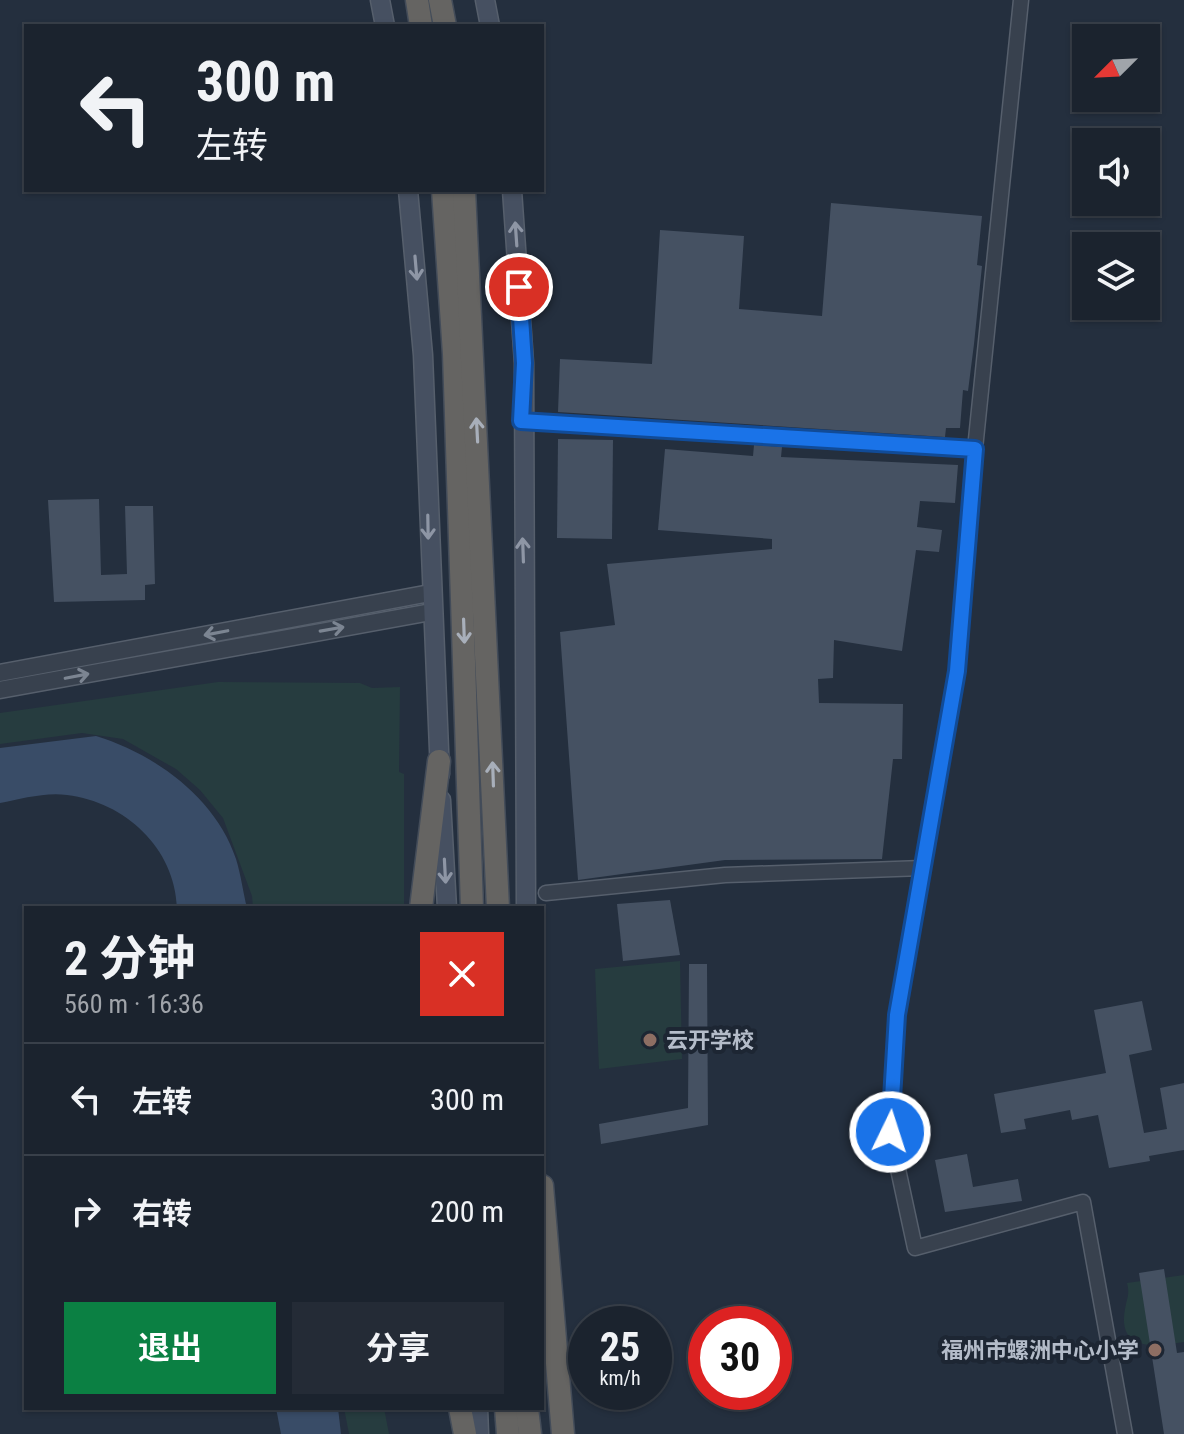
<!DOCTYPE html>
<html lang="zh">
<meta charset="utf-8">
<style>
body{margin:0;font-family:"Roboto Condensed","Noto Sans SC",sans-serif;background:#242b36;color:#f1f3f6;height:100vh;display:flex;flex-direction:column;font-size:30px;white-space:nowrap}
*{box-sizing:border-box;margin:0}
p{font-size:26px;color:#a0a4aa}
.icon{flex:none;width:44px;height:44px;fill:none;stroke:currentColor;stroke-width:2;stroke-linecap:round;stroke-linejoin:round}
.map{position:relative;flex:1;overflow:hidden}
.panel{position:absolute;left:24px;top:906px;width:520px;height:504px;display:flex;flex-direction:column;background:#1b232e;border-radius:0px;box-shadow:0 2px 6px #0004,0 0 0 2px #39404a}
.panel>*{flex:none}
.top-card{position:absolute;left:24px;top:24px;width:520px;height:168px;border-radius:0px;box-shadow:0 2px 6px #0004,0 0 0 2px #39404a;background:#1b232e;color:#f1f3f6;overflow:hidden}
.needle{width:52px;rotate:246deg}
.fabs{position:absolute;left:1072px;top:24px;display:grid;gap:16px}
.fabs a{display:grid;place-items:center;width:88px;height:88px;border-radius:0px;background:#1b232e;box-shadow:0 2px 6px #0004,0 0 0 2px #39404a;font-size:40px}
.speed{position:absolute;left:568px;top:1306px;display:flex;gap:16px;font-size:40px;font-weight:700;text-align:center}
.speed>*{display:grid;place-content:center;width:104px;height:104px;border-radius:50%;background:#1b232e;box-shadow:0 2px 6px #0004,0 0 0 2px #39404a;line-height:1}
.speed small{font-size:20px;font-weight:400}
.speed .limit{border:12px solid #d22;background:#fff;color:#111}
.pin{position:absolute;display:grid;place-items:center;width:68px;height:68px;color:#fff;margin:-34px;border:4px solid #fff;border-radius:50%;box-shadow:0 2px 8px #0007}
.me{position:absolute;width:88px;margin:-44px;rotate:4deg;stroke-linejoin:round;filter:drop-shadow(0 0 6px #0008)}
.turn{display:flex;align-items:center;gap:28px;height:168px;padding:0 40px;font-size:36px}
.turn .icon{width:104px;height:104px;stroke-width:2.5}
.turn b{display:block;font-size:56px;line-height:68px}
.round{display:grid;place-items:center;flex:none;width:84px;height:84px;border-radius:0px;background:#242b36}
.headline{display:flex;align-items:center;justify-content:space-between;height:136px;padding:0 40px}
h1{font-size:48px;font-weight:700;line-height:60px}
.action{display:flex;gap:16px;margin-top:auto;padding:16px 40px}
.action a{flex:1;height:92px;border-radius:0px;background:#0b8043;color:#fff;font-size:32px;font-weight:700;line-height:92px;text-align:center}
.action a+a{background:#242b36;color:#f1f3f6}
ul{padding:0;list-style:none}
li{display:flex;align-items:center;gap:24px;height:112px;padding:0 40px;border-top:2px solid #39404a}
li div{flex:1}
li b{display:block;font-size:30px}
li em{font-style:normal}
.map>svg:first-child{display:block}
.green{fill:#263c3f}
.water{fill:#394c67}
.building{fill:#455162}
.lines{fill:none;stroke-linecap:round;stroke-linejoin:round}
.minor-casing{stroke:#565f6c;stroke-width:17}
.tertiary-casing{stroke:#565f6c;stroke-width:19}
.secondary-casing{stroke:#565f6c;stroke-width:21}
.trunk-casing{stroke:#434c59;stroke-width:25}
.minor{stroke:#38414e;stroke-width:14}
.tertiary{stroke:#38414e;stroke-width:16}
.secondary{stroke:#465061;stroke-width:18}
.trunk{stroke:#656462;stroke-width:22}
.oneway{stroke:#8e96a5}
.oneway2{stroke:#a8afba}
.oneway3{stroke:#7c8592}
.route-casing{stroke:#114b97;stroke-width:20}
.route{stroke:#1a73e8;stroke-width:14}
.education-dot{fill:#8d6e63;stroke:#1d2633;stroke-width:3}
.labels{text-anchor:middle;stroke-width:8;stroke-linejoin:round;paint-order:stroke}
.poi-label{font-size:22px;font-weight:bold;fill:#b4bcc9;stroke:#1d2633;text-anchor:start}
</style>
<div class="map">
<svg width="1184" height="1434" viewBox="0 0 1184 1434">
<rect width="100%" height="100%" fill="#242f3e"/>
<g class="green">
<polygon points="218,682 360,683 372,688 400,687 399,772 404,774 404,908 253,908 252,896 223,818 200,790 176,769 123,739 82,733 0,744 0,713"/>
<polygon points="680,961 682,1059 599,1069 595,969"/>
<path d="M1184,1275V1342C1157,1346 1117,1353 1125,1309C1127,1298 1130,1294 1127,1283Z"/>
<polygon points="344,1408 384,1408 389,1434 349,1434"/>
</g>
<g class="water">
<path d="M96,736C155,754 216,798 236,859C241,875 243,892 247,908H177C175,848 125,802 67,795C45,792 21,799 0,803V748Z"/>
<polygon points="276,1408 338,1408 341,1434 281,1434"/>
</g>
<g class="building">
<polygon points="831,203 982,216 977,265 982,266 974,344 968,391 963,390 960,428 946,428 945,437 558,412 560,359 652,364 660,230 744,236 739,309 822,316"/>
<polygon points="558,439 613,440 612,539 557,538"/>
<polygon points="754,445 782,447 781,457 958,465 955,503 920,501 917,527 942,530 939,552 916,550 902,651 834,640 833,678 818,679 819,703 903,704 902,759 893,759 882,859 725,860 578,880 560,632 615,625 607,564 772,549 772,539 658,530 665,449 753,456"/>
<polygon points="99,499 101,575 127,574 125,506 153,506 155,584 145,585 145,600 54,602 48,500"/>
<polygon points="670,900 680,955 623,961 617,904"/>
<polygon points="689,964 707,964 708,1125 601,1144 599,1124 688,1108"/>
<polygon points="1142,1001 1152,1050 1129,1055 1144,1133 1167,1129 1160,1088 1184,1083 1184,1150 1149,1156 1150,1161 1109,1168 1098,1115 1072,1120 1070,1110 1024,1119 1026,1129 1001,1133 994,1094 1106,1073 1094,1010"/>
<polygon points="967,1154 973,1187 1018,1179 1022,1201 945,1212 935,1160"/>
<polygon points="1164,1269 1177,1353 1184,1352 1184,1434 1164,1434 1139,1273"/>
</g>
<g class="lines">
<g class="minor-casing">
<g id="minor">
<polyline points="1021,0 975,449 957,671 897,1015 890,1132 915,1248 1083,1202 1125,1434"/>
<polyline points="521,421 975,449"/>
<polyline points="546,893 725,875 923,868"/>
</g>
</g>
<g class="tertiary-casing">
<g id="tertiary">
<polyline points="0,673 430,593"/>
<polyline points="0,690 431,612"/>
</g>
</g>
<g class="secondary-casing">
<g id="secondary">
<polyline points="380,0 385,26"/>
<polyline points="485,0 490,26"/>
<polyline points="408,190 423,355 440,774"/>
<polyline points="512,190 524,363 526,908"/>
<polyline points="441,800 447,908"/>
<polyline points="478,1408 479,1434"/>
</g>
</g>
<g class="trunk-casing">
<g id="trunk">
<polyline points="417,0 421,26"/>
<polyline points="440,0 445,26"/>
<polyline points="443,190 454,354 472,908"/>
<polyline points="464,190 498,908"/>
<polyline points="421,908 439,761"/>
<polyline points="542,1186 563,1434"/>
<polyline points="460,1408 465,1434"/>
<polyline points="506,1408 508,1434"/>
<polyline points="527,1408 530,1434"/>
</g>
</g>
<use href="#minor" class="minor"/>
<use href="#tertiary" class="tertiary"/>
<use href="#secondary" class="secondary"/>
<use href="#trunk" class="trunk"/>
</g>
<defs><path id="oneway-shaft" d="M-6 0H5M1.5-3L5.5 0L1.5 3" fill="none" stroke-width="1.6" stroke-linecap="round" stroke-linejoin="round" transform="scale(2)"/></defs>
<g class="oneway">
<use href="#oneway-shaft" transform="translate(516 234) rotate(-94)"/>
<use href="#oneway-shaft" transform="translate(416 268) rotate(85)"/>
<use href="#oneway-shaft" transform="translate(428 527) rotate(89)"/>
<use href="#oneway-shaft" transform="translate(523 550) rotate(-92)"/>
<use href="#oneway-shaft" transform="translate(445 871) rotate(87)"/>
</g>
<g class="oneway2">
<use href="#oneway-shaft" transform="translate(477 430) rotate(-93)"/>
<use href="#oneway-shaft" transform="translate(464 631) rotate(88)"/>
<use href="#oneway-shaft" transform="translate(493 774) rotate(-92)"/>
</g>
<g class="oneway3">
<use href="#oneway-shaft" transform="translate(332 629) rotate(-10)"/>
<use href="#oneway-shaft" transform="translate(216 633) rotate(169)"/>
<use href="#oneway-shaft" transform="translate(77 676) rotate(-11)"/>
</g>
<g class="lines">
<g class="route-casing">
<polyline id="route" points="519,287 524,363 521,421 975,449 957,671 897,1015 890,1132"/>
</g>
<use href="#route" class="route"/>
</g>
<g class="education-dot">
<circle cx="650" cy="1040" r="8"/>
<circle cx="1155" cy="1350" r="8"/>
</g>
<g class="labels">
<g class="poi-label">
<text x="666" y="1048">云开学校</text>
<text x="1139" y="1358" text-anchor="end">福州市螺洲中心小学</text>
</g>
</g>
</svg>
<div class="fabs">
<a><svg class="needle" viewBox="-14 -14 28 28"><path d="M0-13l5 13h-10z" fill="#e53935"/><path d="M0 13l5-13h-10z" fill="#a0a4aa"/></svg></a>
<a><svg class="icon" aria-label="sound" viewBox="0 0 24 24"><path d="M4 9h4l5-4v14l-5-4H4zM17 9q2 3 0 6"/></svg></a>
<a><svg class="icon" aria-label="layers" viewBox="0 0 24 24"><path d="M12 4l9 5-9 5-9-5zM3 14l9 5 9-5"/></svg></a>
</div>
<div class="speed"><div>25<small>km/h</small></div><div class="limit">30</div></div>
<div class="pin" style="left:519px;top:287px;background:#d93025"><svg class="icon" aria-label="arrive" viewBox="0 0 24 24"><path d="M6 21V4h12l-3 4 3 4H6"/></svg></div>
<svg class="me" style="left:890px;top:1132px" viewBox="-20 -20 40 40"><circle r="17" fill="#1a73e8" stroke="#fff" stroke-width="3"/><path d="M0-11L8 9 0 5-8 9z" fill="#fff"/></svg>
<div class="top-card">
<div class="turn"><svg class="icon" aria-label="left" viewBox="0 0 24 24"><path d="M17 20v-9H6M10 6l-5 5 5 5"/></svg><div><b>300 m</b>左转</div></div>
</div>
<section class="panel">
<div class="headline"><div><h1>2 分钟</h1><p>560 m · 16:36</p></div><a class="round" style="background:#d93025;color:#fff"><svg class="icon" aria-label="close" viewBox="0 0 24 24"><path d="M6 6l12 12M18 6L6 18"/></svg></a></div>
<ul>
<li><svg class="icon" aria-label="left" viewBox="0 0 24 24"><path d="M17 20v-9H6M10 6l-5 5 5 5"/></svg><div><b>左转</b></div><em>300 m</em></li>
<li><svg class="icon" aria-label="right" viewBox="0 0 24 24"><path d="M7 20v-9h11M14 6l5 5-5 5"/></svg><div><b>右转</b></div><em>200 m</em></li>
</ul>
<div class="action"><a>退出</a><a>分享</a></div>
</section>
</div>
